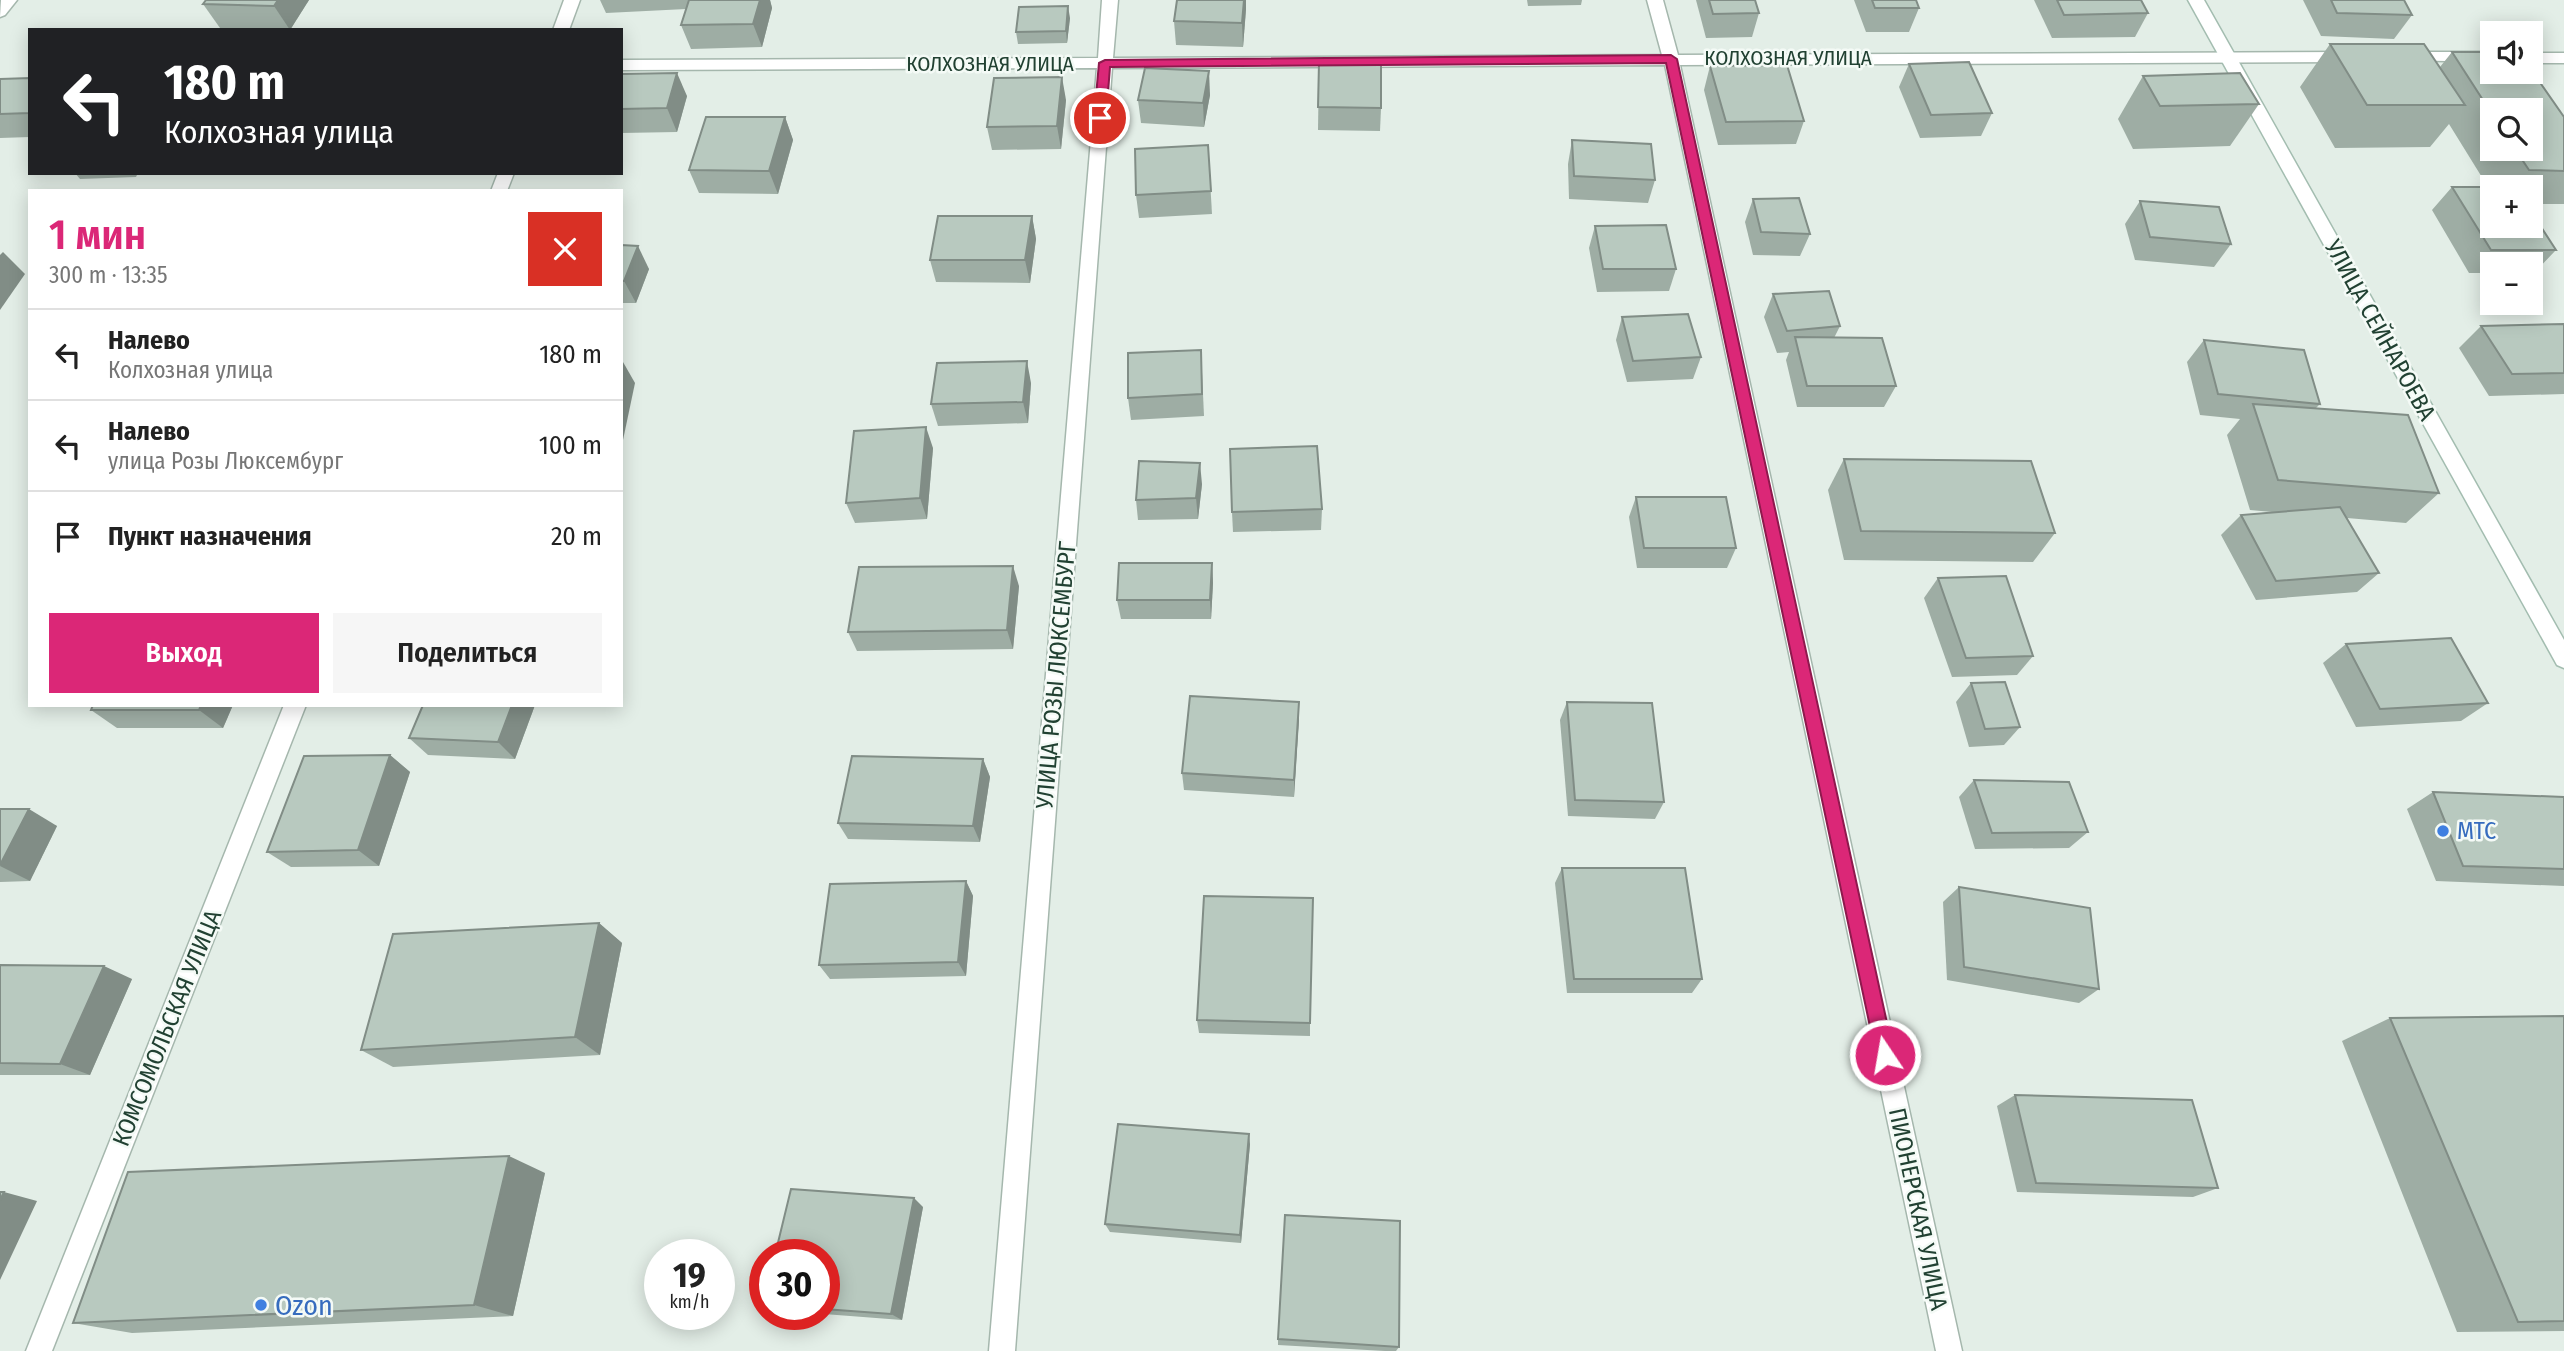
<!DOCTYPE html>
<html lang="ru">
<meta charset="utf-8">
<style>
body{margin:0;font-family:"Fira Sans Condensed",sans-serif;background:#f6f6f6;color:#222;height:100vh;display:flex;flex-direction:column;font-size:26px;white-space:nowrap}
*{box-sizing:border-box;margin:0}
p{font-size:23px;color:#767676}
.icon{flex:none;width:38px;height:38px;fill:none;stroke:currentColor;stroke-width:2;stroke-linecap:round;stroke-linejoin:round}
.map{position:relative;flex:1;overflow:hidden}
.sheet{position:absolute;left:28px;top:189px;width:595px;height:518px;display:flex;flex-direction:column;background:#fff;border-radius:0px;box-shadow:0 4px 18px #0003}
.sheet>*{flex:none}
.top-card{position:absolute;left:28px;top:28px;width:595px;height:147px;border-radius:0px;box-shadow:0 4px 18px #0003;background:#202124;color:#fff;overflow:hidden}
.controls{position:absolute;left:2480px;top:21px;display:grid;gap:14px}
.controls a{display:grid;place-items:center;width:63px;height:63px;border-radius:0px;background:#fff;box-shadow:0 4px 18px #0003;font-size:35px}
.speed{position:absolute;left:644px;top:1239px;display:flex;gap:14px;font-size:35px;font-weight:700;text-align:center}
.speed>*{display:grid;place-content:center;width:91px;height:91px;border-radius:50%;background:#fff;box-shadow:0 4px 18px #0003;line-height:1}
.speed small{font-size:18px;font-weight:400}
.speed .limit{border:10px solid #d22;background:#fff;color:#111}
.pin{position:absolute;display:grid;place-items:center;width:60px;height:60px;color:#fff;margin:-30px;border:4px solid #fff;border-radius:50%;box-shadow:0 2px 7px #0007}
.me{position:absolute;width:77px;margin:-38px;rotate:348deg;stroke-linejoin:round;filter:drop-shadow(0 0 5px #0008)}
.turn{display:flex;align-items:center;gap:24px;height:147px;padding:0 21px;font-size:32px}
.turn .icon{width:91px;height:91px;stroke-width:2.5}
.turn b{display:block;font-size:49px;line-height:60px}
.round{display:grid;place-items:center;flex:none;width:74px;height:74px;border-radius:0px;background:#f6f6f6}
.head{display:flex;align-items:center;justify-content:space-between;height:119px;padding:0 21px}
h1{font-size:42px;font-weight:600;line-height:52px;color:#db2777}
.cta{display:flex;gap:14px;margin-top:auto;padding:14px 21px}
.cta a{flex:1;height:80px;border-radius:0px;background:#db2777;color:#fff;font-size:28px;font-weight:600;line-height:80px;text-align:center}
.cta a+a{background:#f6f6f6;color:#222}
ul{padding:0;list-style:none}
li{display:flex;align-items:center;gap:21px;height:91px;padding:0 21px;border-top:2px solid #e0e0e0}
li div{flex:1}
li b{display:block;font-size:26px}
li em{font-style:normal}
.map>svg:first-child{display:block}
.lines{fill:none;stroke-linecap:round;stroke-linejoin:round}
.street-casing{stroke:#a5b7ad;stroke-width:3}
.secondary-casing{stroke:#a3bdb0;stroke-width:3}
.street{fill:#fff;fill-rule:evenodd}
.secondary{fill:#fff;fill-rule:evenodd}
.wall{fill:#9eada4;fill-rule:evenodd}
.shaded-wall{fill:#818d86}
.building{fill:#b8c9bf;stroke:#818d86;stroke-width:2}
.route{fill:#db2777;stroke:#8e194d;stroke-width:2}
.shop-dot{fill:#3f7fe0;stroke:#f4faf6;stroke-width:2.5}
.labels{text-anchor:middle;stroke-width:5;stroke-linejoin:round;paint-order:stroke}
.far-street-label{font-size:21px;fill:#214132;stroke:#f4faf6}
.street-label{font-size:24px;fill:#214132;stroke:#f4faf6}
.shop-label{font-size:24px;fill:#366cbe;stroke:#f4faf6;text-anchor:start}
.near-shop-label{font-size:28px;fill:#366cbe;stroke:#f4faf6;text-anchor:start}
</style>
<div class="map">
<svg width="2564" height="1351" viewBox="0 0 2564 1351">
<rect width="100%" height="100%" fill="#e3eee7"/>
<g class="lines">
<g class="street-casing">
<g id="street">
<polygon points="1,0 17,0 5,15 0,17"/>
<polygon points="564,0 580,0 569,30 553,30"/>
<polygon points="1102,0 1118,0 1113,58 1662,55 1647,0 1663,0 1678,55 2348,52 2356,57 2348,62 1680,65 1962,1351 1936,1351 1665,65 1112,68 1015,1351 989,1351 1097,68 621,70 621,60 1098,58"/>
<polygon points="2405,52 2492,52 2492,62 2400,60 2397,57"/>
<rect x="2530" y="53" width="34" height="10"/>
<polygon points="498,173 514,173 507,191 491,191"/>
<polygon points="284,705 306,705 52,1351 26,1351"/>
</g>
</g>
<g class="secondary-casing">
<polygon id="secondary" points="2188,0 2204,0 2564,640 2564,668 2557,665"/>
</g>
<use href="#street" class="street"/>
<use href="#secondary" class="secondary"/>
</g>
<g class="wall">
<polygon points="309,0 290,30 220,28 203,4"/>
<polygon points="600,0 770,0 772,8 762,47 691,49 681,25 686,9 606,13"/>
<polygon points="1527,0 1582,0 1581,5 1528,6"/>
<polygon points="1696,0 1755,0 1759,13 1752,37 1706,38"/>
<polygon points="1854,0 1916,0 1919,8 1909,32 1866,32"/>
<polygon points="2034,0 2141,0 2148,13 2135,37 2052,38"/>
<polygon points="2303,0 2404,0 2412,15 2394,39 2321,36"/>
<polygon points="1246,9 1243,47 1176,45 1174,21"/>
<polygon points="1070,18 1067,43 1018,44 1016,32"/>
<path d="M2330,44L2440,67L2452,52L2564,117V204H2530V187H2492L2556,250L2534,273H2530V264H2492V273H2469L2432,210L2452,187H2488L2449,124L2430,147L2335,148L2300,87ZM2492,110L2530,149H2492Z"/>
<polygon points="1319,63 1381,108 1380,131 1318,130"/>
<polygon points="1909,64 1992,113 1981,136 1920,138 1899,87"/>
<polygon points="1710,66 1804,121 1796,144 1718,145 1704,90"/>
<polygon points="621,74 687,96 677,132 621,133"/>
<polygon points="2143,76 2259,104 2230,146 2133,149 2118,119"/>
<polygon points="30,78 30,137 0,138 0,79"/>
<polygon points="1210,95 1204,127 1141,123 1138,100"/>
<polygon points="1066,100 1061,149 992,150 987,127"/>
<polygon points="785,117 793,140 778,194 699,193 689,170"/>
<polygon points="1572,140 1655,180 1648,203 1569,199 1568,164"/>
<polygon points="1208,145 1212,214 1139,218 1136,195"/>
<polygon points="75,173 138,173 136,177 80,179"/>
<polygon points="1753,199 1810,234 1800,256 1753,255 1745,222"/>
<polygon points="2140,201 2231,244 2214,267 2135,260 2125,224"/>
<polygon points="1032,216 1036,239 1030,283 936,282 930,260"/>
<polygon points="1595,226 1676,269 1669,291 1597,292 1589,248"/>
<polygon points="621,245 649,269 636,303 621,303"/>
<polygon points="1773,294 1840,326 1834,338 1896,386 1884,407 1797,407 1786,360 1789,352 1777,353 1764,317"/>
<polygon points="1622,317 1701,357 1693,379 1627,382 1616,340"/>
<polygon points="2564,324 2564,394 2489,396 2459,348 2481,326"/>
<polygon points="2204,340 2320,404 2316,408 2439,493 2406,523 2347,518 2379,573 2357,592 2256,600 2221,535 2241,515 2272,512 2250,510 2227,435 2240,419 2200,415 2187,362"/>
<polygon points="1201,350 1204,416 1131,420 1128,398"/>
<polygon points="1031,383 1028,423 938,426 931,404"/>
<polygon points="933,448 927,519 855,523 846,503"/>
<polygon points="1844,459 2055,533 2033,562 1844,560 1828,490"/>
<polygon points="1202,484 1198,519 1138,520 1136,500"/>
<polygon points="1636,497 1736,548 1727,568 1637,568 1629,517"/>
<polygon points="1322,509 1321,530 1233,532 1232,512"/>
<polygon points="1212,563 1213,583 1211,619 1121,619 1117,600"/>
<polygon points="1938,578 2033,656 2017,675 1952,677 1924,598"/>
<polygon points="1019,586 1013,649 857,651 848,632"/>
<polygon points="2346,644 2488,703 2461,721 2356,727 2323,663"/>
<polygon points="1971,683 2020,727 2004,745 1969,747 1956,702"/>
<polygon points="1299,702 1294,797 1184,790 1182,773"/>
<polygon points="1567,702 1664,802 1655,819 1568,816 1560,720"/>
<polygon points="233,705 223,728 117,728 91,710"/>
<polygon points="423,705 535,705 515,759 428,755 409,738"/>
<polygon points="390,755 410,772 379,866 291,867 267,852"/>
<polygon points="983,759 990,777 980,842 848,839 838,823"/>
<polygon points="1974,780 2088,832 2069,848 1975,849 1959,797"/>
<polygon points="2433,792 2564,797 2564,886 2436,881 2407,809"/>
<polygon points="0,809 57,826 30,881 0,882"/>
<polygon points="1562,868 1702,979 1692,993 1567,993 1555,883"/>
<polygon points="966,881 973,896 966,976 830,979 819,965"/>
<polygon points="1959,887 2099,989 2079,1003 1947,980 1943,902"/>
<polygon points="599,923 622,943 600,1055 393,1067 361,1050"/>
<polygon points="0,965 132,979 90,1075 0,1075"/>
<polygon points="2564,1016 2564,1331 2457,1332 2342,1041 2390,1018"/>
<polygon points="1197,1020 1310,1023 1310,1036 1199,1033"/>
<polygon points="2015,1095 2218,1188 2193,1197 2017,1192 1997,1106"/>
<polygon points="1250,1144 1241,1243 1110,1232 1105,1224"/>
<polygon points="545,1173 513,1316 132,1333 73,1323"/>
<polygon points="923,1207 902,1320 824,1314 824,1255"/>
<polygon points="1278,1339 1399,1347 1396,1351 1385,1351 1278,1345"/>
</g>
<g class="shaded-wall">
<polygon points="278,0 309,0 290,30 274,6"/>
<polygon points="760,0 770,0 772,8 762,47 753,24"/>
<polygon points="1244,0 1246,0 1246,9 1243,47 1242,23"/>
<polygon points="1068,6 1070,18 1067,43 1066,31"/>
<polygon points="1209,71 1210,95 1204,127 1203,103"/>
<polygon points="677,73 687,96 677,132 667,108"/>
<polygon points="1062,77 1066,100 1061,149 1057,126"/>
<polygon points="785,117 793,140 778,194 769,171"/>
<polygon points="1032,216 1036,239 1030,283 1025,260"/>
<polygon points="638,246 649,269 636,303 624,281"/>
<polygon points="3,252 25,274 0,310 0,255"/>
<polygon points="1027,361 1031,383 1028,423 1023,402"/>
<polygon points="623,362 635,383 623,440 621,437 621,367"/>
<polygon points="926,427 933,448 927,519 920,498"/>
<polygon points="1200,463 1202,484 1198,519 1196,498"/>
<polygon points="1212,563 1213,583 1211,619 1210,600"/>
<polygon points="1013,566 1019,586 1013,649 1007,630"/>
<polygon points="1299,702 1299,721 1294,797 1294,780"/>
<polygon points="201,705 233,705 223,728 199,710"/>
<polygon points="512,705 535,705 515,759 498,742"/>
<polygon points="390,755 410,772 379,866 358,850"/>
<polygon points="983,759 990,777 980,842 973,826"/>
<polygon points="29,809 57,826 30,881 0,866"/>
<polygon points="966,881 973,896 966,976 958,962"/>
<polygon points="599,923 622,943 600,1055 575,1037"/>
<polygon points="104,966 132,979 90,1075 60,1064"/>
<polygon points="1249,1134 1250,1144 1241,1243 1240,1235"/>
<polygon points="509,1156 545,1173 513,1316 474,1305"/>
<polygon points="4,1192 37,1201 0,1280 0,1200"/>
<polygon points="914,1198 923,1207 902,1320 891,1314"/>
</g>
<g class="building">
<polygon points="206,0 278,0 274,6 203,4"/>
<polygon points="689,0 760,0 753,24 681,25"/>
<polygon points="1177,0 1244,0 1242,23 1174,21"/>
<polygon points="1709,0 1755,0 1759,13 1713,14"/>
<polygon points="1872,0 1916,0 1919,8 1875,8"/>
<polygon points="2057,0 2141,0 2148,13 2064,15"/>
<polygon points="2331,0 2404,0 2412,15 2337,13"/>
<polygon points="1068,6 1066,31 1016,32 1019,7"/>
<polygon points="2330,44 2424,44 2465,105 2367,105"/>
<polygon points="2452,52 2492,52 2492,72 2530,72 2530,68 2564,117 2564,171 2529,170 2515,149 2530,149 2530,110 2492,110 2492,114"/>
<polygon points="1969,62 1992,113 1931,115 1909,64"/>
<polygon points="1319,63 1381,64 1381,108 1318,107"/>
<polygon points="1787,65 1804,121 1726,122 1710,66"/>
<polygon points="1145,68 1209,71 1203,103 1138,100"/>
<polygon points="677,73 667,108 621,109 621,74"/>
<polygon points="2240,73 2259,104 2160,106 2143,76"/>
<polygon points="1062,77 1057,126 987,127 994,78"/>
<polygon points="30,78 30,113 0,114 0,79"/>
<polygon points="706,117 785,117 769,171 689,170"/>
<polygon points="1572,140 1651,144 1655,180 1574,176"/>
<polygon points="1208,145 1211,191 1136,195 1135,149"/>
<polygon points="2452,187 2515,187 2492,187 2492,226 2530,226 2530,210 2556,250 2491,250"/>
<polygon points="1799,198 1810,234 1761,232 1753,199"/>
<polygon points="2140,201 2219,207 2231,244 2150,237"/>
<polygon points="938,216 1032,216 1025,260 930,260"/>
<polygon points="1666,225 1676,269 1603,269 1595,226"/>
<polygon points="621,245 638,246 624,281 621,281"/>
<polygon points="1829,291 1840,326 1787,331 1773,294"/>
<polygon points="1688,314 1701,357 1633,361 1622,317"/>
<polygon points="2564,324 2564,373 2512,374 2481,326"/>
<polygon points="1795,337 1882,338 1896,386 1807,386"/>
<polygon points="2204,340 2304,350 2320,404 2218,394"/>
<polygon points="1201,350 1202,394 1128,398 1128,353"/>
<polygon points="1027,361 1023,402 931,404 937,363"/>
<polygon points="2253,404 2408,415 2439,493 2278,480"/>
<polygon points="926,427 920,498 846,503 854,431"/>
<polygon points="1317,446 1322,509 1232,512 1230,449"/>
<polygon points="1844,459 2031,461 2055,533 1861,531"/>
<polygon points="1139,461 1200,463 1196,498 1136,500"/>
<polygon points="1636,497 1726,497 1736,548 1644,548"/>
<polygon points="2340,507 2379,573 2276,581 2241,515"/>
<polygon points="1119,563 1212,563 1210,600 1117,600"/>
<polygon points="1013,566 1007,630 848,632 859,567"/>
<polygon points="2006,576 2033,656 1966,658 1938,578"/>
<polygon points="2451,638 2488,703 2380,709 2346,644"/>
<polygon points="2005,682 2020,727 1985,729 1971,683"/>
<polygon points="1190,696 1299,702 1294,780 1182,773"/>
<polygon points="1567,702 1652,703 1664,802 1575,800"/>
<polygon points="93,705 201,705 199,710 91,710"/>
<polygon points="423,705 512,705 498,742 409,738"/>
<polygon points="390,755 358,850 267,852 304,756"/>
<polygon points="852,756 983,759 973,826 838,823"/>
<polygon points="1974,780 2069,782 2088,832 1992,833"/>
<polygon points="2433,792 2564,797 2564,869 2463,866"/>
<polygon points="0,809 29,809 0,865"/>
<polygon points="1562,868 1685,868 1702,979 1574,979"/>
<polygon points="966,881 958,962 819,965 830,884"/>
<polygon points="1959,887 2090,908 2099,989 1964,967"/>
<polygon points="1204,896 1313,898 1310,1023 1197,1020"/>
<polygon points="599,923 575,1037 361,1050 393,934"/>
<polygon points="0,965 104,966 60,1064 0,1063"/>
<polygon points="2564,1016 2564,1321 2518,1322 2390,1018"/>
<polygon points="2015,1095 2192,1100 2218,1188 2036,1183"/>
<polygon points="1118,1124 1249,1134 1240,1235 1105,1224"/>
<polygon points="509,1156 474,1305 73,1323 128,1172"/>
<polygon points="791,1189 914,1198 891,1314 824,1309 824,1255 775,1255"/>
<polygon points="0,1192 4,1192 0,1200"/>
<polygon points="1285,1215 1400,1221 1399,1347 1278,1339"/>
</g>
<polygon class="route" points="1671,55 1677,59 1894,1055 1891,1061 1885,1064 1878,1061 1876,1055 1666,63 1110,67 1106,118 1100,122 1094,118 1099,63 1105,60"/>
<g class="shop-dot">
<circle cx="2443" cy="831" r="7"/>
<circle cx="261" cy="1305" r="7"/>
</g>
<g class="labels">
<g class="far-street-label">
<text x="1788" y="65">КОЛХОЗНАЯ УЛИЦА</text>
<text x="990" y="71">КОЛХОЗНАЯ УЛИЦА</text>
</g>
<g class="street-label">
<text transform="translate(2380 330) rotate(61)" y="8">УЛИЦА СЕЙНАРОЕВА</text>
<text transform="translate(1056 675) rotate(-85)" y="8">УЛИЦА РОЗЫ ЛЮКСЕМБУРГ</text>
<text transform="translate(167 1028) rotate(-68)" y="8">КОМСОМОЛЬСКАЯ УЛИЦА</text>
<text transform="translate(1918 1209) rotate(78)" y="8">ПИОНЕРСКАЯ УЛИЦА</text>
</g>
<g class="shop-label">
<text x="2457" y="839">МТС</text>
</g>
<g class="near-shop-label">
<text x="275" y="1315">Ozon</text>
</g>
</g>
</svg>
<div class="controls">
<a><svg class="icon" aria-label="sound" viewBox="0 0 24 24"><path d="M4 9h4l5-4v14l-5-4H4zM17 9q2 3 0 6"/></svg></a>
<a><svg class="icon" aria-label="search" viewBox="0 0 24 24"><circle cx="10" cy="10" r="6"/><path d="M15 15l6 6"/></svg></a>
<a>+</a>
<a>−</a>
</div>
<div class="speed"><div>19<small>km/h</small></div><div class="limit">30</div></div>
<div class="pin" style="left:1100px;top:118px;background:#d93025"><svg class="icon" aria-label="arrive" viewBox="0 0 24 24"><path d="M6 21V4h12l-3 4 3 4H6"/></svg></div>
<svg class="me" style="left:1885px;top:1055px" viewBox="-20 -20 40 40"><circle r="17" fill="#db2777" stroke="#fff" stroke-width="3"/><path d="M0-11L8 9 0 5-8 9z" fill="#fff"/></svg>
<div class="top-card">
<div class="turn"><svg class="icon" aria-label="left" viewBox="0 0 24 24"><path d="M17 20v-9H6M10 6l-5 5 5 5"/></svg><div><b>180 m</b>Колхозная улица</div></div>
</div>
<section class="sheet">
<div class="head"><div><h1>1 мин</h1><p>300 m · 13:35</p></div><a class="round" style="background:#d93025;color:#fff"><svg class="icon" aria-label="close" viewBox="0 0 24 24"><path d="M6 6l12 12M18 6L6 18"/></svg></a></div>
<ul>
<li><svg class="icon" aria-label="left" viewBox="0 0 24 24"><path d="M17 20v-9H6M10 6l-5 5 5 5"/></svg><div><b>Налево</b><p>Колхозная улица</p></div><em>180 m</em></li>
<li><svg class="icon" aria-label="left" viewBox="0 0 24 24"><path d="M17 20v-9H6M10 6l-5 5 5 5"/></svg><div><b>Налево</b><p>улица Розы Люксембург</p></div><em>100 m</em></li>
<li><svg class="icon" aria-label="arrive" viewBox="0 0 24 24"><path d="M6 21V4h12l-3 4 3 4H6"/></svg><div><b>Пункт назначения</b></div><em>20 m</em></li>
</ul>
<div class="cta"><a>Выход</a><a>Поделиться</a></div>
</section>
</div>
